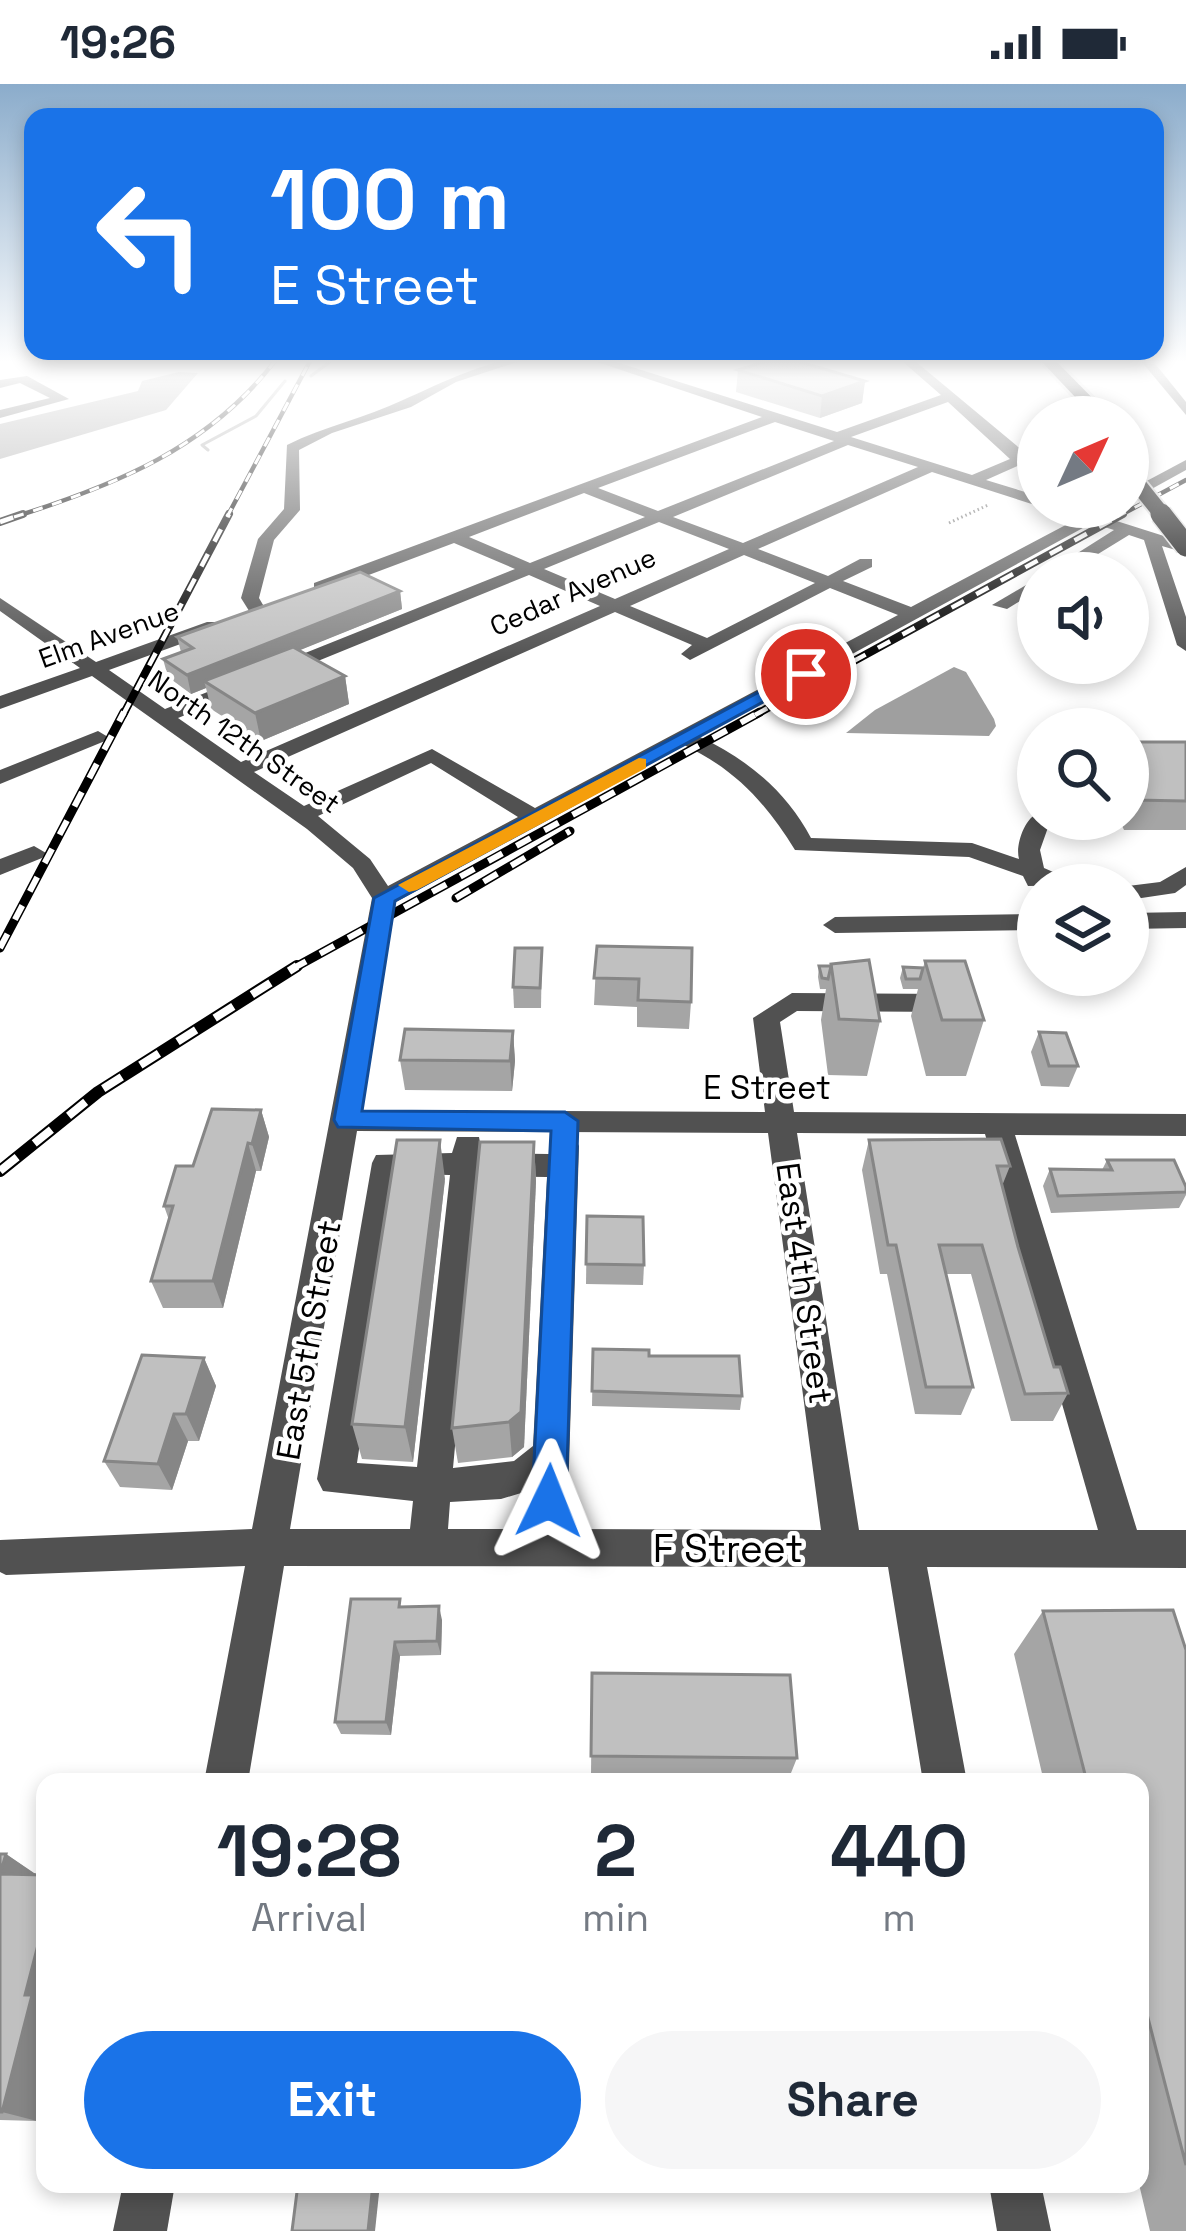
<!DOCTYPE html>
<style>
body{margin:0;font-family:"Space Grotesk",sans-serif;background:#f6f6f7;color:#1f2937;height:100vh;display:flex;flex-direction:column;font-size:45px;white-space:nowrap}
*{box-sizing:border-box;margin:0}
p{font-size:39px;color:#747a83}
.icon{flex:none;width:66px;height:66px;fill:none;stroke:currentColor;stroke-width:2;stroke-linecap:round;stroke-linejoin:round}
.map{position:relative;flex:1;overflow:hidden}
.panel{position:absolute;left:36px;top:1689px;width:1113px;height:420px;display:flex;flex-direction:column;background:#fff;border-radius:24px;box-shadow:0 6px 18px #0003}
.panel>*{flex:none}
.hud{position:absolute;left:24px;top:24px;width:1140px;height:252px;border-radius:24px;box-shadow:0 6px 18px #0003;background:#1a73e8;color:#fff;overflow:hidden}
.needle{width:78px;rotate:46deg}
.tools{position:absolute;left:1017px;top:312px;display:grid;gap:24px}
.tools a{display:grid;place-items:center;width:132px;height:132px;border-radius:50%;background:#fff;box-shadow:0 6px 18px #0003;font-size:60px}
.pin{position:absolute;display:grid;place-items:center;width:102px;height:102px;color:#fff;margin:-51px;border:6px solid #fff;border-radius:50%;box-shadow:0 3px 12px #0007}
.me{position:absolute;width:132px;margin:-66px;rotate:2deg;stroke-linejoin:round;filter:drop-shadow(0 0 9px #0008)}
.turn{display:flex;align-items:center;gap:42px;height:252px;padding:0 48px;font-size:54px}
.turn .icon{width:156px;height:156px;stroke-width:2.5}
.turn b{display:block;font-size:84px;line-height:102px}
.eta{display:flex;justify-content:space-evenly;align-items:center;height:204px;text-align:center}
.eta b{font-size:72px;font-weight:700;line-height:84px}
.cta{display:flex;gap:24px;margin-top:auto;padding:24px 48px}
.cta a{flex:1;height:138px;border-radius:72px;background:#1a73e8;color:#fff;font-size:48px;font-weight:700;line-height:138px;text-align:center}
.cta a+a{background:#f6f6f7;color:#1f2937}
.status{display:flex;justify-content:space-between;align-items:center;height:84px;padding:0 60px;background:#fff;direction:ltr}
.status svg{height:33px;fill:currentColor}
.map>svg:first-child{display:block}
.water{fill:#9f9f9f}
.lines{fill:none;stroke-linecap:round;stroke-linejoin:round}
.stream{stroke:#9f9f9f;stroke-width:3}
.highway-casing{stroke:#dbdbdb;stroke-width:6}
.path{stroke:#737373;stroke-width:3;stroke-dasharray:1.5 3;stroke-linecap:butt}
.minor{fill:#515151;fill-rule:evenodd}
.highway{fill:#000;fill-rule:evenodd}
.rail-far3-casing{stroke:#000;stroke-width:4.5}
.rail-far2-casing{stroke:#000;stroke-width:8}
.rail-far1-casing{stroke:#000;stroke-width:9}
.rail-casing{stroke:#000;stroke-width:12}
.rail-far3{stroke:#fff;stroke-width:3;stroke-dasharray:10;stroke-linecap:butt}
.rail-far2{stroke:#fff;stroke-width:4.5;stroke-dasharray:14;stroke-linecap:butt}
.rail-far1{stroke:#fff;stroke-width:6;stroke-dasharray:16;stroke-linecap:butt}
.rail{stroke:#fff;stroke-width:8;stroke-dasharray:22;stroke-linecap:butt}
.highway-bridge-far1-casing{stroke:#dbdbdb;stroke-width:20;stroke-linecap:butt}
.highway-bridge-casing{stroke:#dbdbdb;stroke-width:24;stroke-linecap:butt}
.highway-bridge-far1{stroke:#000;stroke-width:16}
.highway-bridge{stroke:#000;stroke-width:21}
.wall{fill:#a5a5a5}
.shaded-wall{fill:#868686}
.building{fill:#c0c0c0;stroke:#868686;stroke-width:3}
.route{fill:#1a73e8;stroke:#114b97;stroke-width:3}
.slow{fill:#f59e0b}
.labels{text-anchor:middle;stroke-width:9;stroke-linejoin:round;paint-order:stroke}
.far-street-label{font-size:27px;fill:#000;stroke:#fff}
.street-label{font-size:33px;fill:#000;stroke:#fff}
.near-street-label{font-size:39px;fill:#000;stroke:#fff}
</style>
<div class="status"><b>19:26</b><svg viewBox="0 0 49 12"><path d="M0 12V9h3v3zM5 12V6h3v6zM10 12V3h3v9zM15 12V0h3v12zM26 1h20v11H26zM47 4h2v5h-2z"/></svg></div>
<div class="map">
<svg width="1186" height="2147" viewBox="0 0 1186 2147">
<rect width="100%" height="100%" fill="#fff"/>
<g class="water">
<polygon points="179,288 198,289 166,326 0,375 0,340 138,307 142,297"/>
<polygon points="954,583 966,588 994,635 996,642 989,652 846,649 875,626"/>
</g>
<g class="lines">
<g class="stream">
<polyline points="311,292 331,277"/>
<polyline points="208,366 202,361 256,332 285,297"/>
</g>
<g class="highway-casing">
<g id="highway">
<polygon points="1041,277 1056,277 1111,333 1094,333"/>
<polygon points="1128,357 1144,369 1144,377 1128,372"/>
</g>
</g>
<polyline class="path" points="949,439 988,421"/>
<g class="minor">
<path d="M501,277H520L456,298L411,323L332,349L299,366L300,426L274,456L259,514L266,526L251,530L241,514L258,455L284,425L287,361C325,342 365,334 403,316C439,300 462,288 501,277Z"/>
<path d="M594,277H613L837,348L941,311L902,277H915L1023,367L1022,380L986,396L1038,412V422L932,388L758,465L828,492L860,475H872V483L843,497L911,523L1077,435L1049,423L1090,428L1119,423L1104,433L1186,459V469L1162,462L1186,533V567L1177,561L1144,456L1129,451L1067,489H1046L1114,446L1092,439L700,653C747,675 786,707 811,754L972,759L1019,775C1015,761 1025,734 1038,729V735H1051L1040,766L1044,784L1083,801L1028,802L1023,792L969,773L795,766C765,718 736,686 684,661L396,818L361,1026L765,1028L753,934L792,909L950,910L963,919L950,928L797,927L780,938L794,1028L1186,1030V1052L1015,1051L1137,1446H1186V1484L927,1483L967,1698H923L888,1483L284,1482L248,1698H204L245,1482L6,1491L0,1488V1456L252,1445L372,814L353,784L307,745L92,592L0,625V612L80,584L0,527V514L96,578L207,538H219V546L109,586L165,625L515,485L454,459L326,507H314V499L762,333ZM948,318L1010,375L972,391L851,353ZM775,338L834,357L658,427L598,404ZM848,361L918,383L743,459L673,433ZM584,409L645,433L530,479L469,453ZM659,438L729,465L615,515L544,485ZM744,471L815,499L707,554L630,522ZM529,491L600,522L241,678L178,634ZM830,504L898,531L535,724L432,665L304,722L254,688L615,528L692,561L681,570L690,576ZM431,679L518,733L388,802L370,775L318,732ZM357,1047L768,1049L821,1446L567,1445L579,1062L575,1054H553L549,1070L482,1069L479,1053H457L452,1069L376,1071L372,1079L317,1395L323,1407L413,1417L410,1445H290ZM797,1049L985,1050L1098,1446H859ZM400,1090L450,1091L417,1383L357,1379ZM480,1092L547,1093L533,1362L514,1377L453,1384ZM531,1406L529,1445H448L450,1418L501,1415Z"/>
<polygon points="1141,277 1153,277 1186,318 1186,331"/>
<polygon points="27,292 69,315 0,334 0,326 50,314 20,299 0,304 0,296"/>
<polygon points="1186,376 1186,386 1128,418 1128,407"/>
<polygon points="1038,494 1038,506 1007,525 992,521"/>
<polygon points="98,647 108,653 105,657 0,700 0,686"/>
<polygon points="34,762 46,769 42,774 0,791 0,775"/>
<polygon points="1186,783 1186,801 1175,809 1128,816 1128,802 1160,798"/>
<polygon points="1186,828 1186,844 1128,845 1128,829"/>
<polygon points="1038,830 1038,846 835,849 823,841 835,833"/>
<polygon points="123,2100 175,2100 167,2147 113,2147"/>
<polygon points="989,2100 1041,2100 1051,2147 997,2147"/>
</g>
<use href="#highway" class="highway"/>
<g class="rail-far3-casing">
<g id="rail-far3">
<path d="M14,433C116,401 208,364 275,277"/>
<polyline points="227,433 310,277"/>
<polyline points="1117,433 1186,396"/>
</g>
</g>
<g class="rail-far2-casing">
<g id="rail-far2">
<polyline points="0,438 23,430"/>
<polyline points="123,631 229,430"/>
<polyline points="755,631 1123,430"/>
</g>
</g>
<g class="rail-far1-casing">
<g id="rail-far1">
<polyline points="456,814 570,747"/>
<polyline points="0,864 124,628"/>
<polyline points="292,885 760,628"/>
</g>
</g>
<g class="rail-casing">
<polyline id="rail" points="0,1087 98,1008 297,882"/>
</g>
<use href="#rail-far3" class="rail-far3"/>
<use href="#rail-far2" class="rail-far2"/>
<use href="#rail-far1" class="rail-far1"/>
<use href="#rail" class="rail"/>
<g class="highway-bridge-far1-casing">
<polyline id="highway-bridge-far1" points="1128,388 1164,433"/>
</g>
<g class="highway-bridge-casing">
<polyline id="highway-bridge" points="1161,430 1186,462"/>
</g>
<use href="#highway-bridge-far1" class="highway-bridge-far1"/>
<use href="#highway-bridge" class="highway-bridge"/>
</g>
<g class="wall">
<polygon points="738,286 865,297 862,319 820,334 736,308"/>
<polygon points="400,507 402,525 299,566 345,592 349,620 261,657 211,625 206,604 191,610 168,593 163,575 181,568 177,553"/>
<polygon points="1128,658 1186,658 1186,746 1124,746 1119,735 1128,735"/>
<polygon points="597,862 691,918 689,945 637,943 637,923 594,921"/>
<polygon points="542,864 541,924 514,924 513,903"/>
<polygon points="925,877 984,936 966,992 926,992 911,932 918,905 903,905 900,894 903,883 923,884"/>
<polygon points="819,882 831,882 880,937 867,992 828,991 821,936 826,905 820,905 818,893"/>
<polygon points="513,947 515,977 512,1007 405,1006 400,976"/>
<polygon points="1039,948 1078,982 1069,1003 1041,1002 1031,968"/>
<polygon points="261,1026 269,1053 261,1087 256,1087 223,1224 163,1224 151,1197 169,1136 164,1122"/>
<polygon points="869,1056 1010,1082 1002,1102 1018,1163 1054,1283 1068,1309 1053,1337 1011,1337 971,1190 946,1190 973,1303 961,1331 915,1330 887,1190 880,1190 862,1086"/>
<polygon points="534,1058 536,1097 524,1363 512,1373 458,1379 452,1344"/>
<polygon points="1107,1076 1186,1103 1186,1111 1179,1124 1051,1129 1043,1102 1050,1085 1102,1086"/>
<polygon points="445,1095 413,1378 362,1375 352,1340"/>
<polygon points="587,1132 644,1181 643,1201 586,1200"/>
<polygon points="593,1265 649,1272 742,1312 740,1326 592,1322"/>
<polygon points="204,1274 216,1302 199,1357 188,1357 172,1406 120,1403 104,1377"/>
<polygon points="402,1523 442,1536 441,1571 400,1572 391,1651 341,1650 335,1638"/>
<polygon points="1043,1527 1186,1566 1186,2147 1150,2147 1139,2100 1140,1698 1044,1698 1014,1570"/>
<polygon points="592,1589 797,1674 789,1694 591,1691"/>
<polygon points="0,1770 6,1770 36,1791 45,1791 45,2002 37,2037 0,2036"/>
</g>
<g class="shaded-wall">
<polygon points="865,297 862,319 820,334 822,312"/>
<polygon points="400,507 402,525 211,602 204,597 206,604 191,610 187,591"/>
<polygon points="345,592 349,620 261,657 255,629"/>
<polygon points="513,947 515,977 512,1007 510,977"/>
<polygon points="261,1026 269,1053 261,1087 252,1060"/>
<polygon points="440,1056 445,1095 413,1378 405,1343"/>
<polygon points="534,1058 536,1097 524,1363 512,1373 509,1338"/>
<polygon points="248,1059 256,1087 223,1224 213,1197"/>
<polygon points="204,1274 216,1302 199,1357 186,1330"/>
<polygon points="174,1330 188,1357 172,1406 158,1380"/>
<polygon points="439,1522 442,1536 441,1571 437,1557"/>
<polygon points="395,1558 400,1572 391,1651 386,1638"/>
<polygon points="6,1770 37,1791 0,1790"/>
<polygon points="45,1834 45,2002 37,2037 2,2028 25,1911"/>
<polygon points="373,2100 380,2100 375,2147 368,2147"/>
</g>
<g class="building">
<polygon points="767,277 797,277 865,297 822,312 738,286"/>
<polygon points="360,488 400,507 187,591 163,575 193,564 177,553"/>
<polygon points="293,563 345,592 255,629 204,597"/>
<polygon points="1128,658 1186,658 1186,717 1135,716 1128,702"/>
<polygon points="597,862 692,864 691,918 638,916 639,895 594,894"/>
<polygon points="515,864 542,864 540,904 513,903"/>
<polygon points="869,876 880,937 839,935 831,880"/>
<polygon points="925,877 965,877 984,936 942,936"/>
<polygon points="819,882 831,882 828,895 822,894"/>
<polygon points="903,883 923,884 920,895 906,895"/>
<polygon points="405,945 513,947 510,977 400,976"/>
<polygon points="1039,948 1066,949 1078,982 1049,982"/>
<polygon points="212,1025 261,1026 252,1060 248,1059 213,1197 151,1197 173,1122 164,1122 176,1082 193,1082"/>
<polygon points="1001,1055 1010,1082 997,1082 1018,1163 1054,1283 1060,1283 1068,1309 1025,1310 982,1161 939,1161 973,1303 926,1303 896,1161 888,1161 869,1056"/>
<polygon points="397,1056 440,1056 405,1343 352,1340"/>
<polygon points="480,1058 534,1058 521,1328 509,1338 452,1344"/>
<polygon points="1107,1076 1174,1076 1186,1103 1186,1108 1058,1112 1050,1085 1112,1086"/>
<polygon points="587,1132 643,1133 644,1181 586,1180"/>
<polygon points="593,1265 649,1266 649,1272 739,1272 742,1312 592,1307"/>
<polygon points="142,1271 204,1274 186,1330 174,1330 158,1380 104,1377"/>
<polygon points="351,1515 400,1515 399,1523 439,1522 437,1557 395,1558 386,1638 335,1638"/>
<polygon points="1173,1526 1186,1566 1186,2081 1140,1903 1140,1698 1087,1698 1043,1527"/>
<polygon points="592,1589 790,1591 797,1674 591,1672"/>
<polygon points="0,1770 6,1770 0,1790"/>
<polygon points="0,1790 45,1791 45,1834 25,1911 32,1911 2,2028 0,2028"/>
<polygon points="298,2100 373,2100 368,2147 292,2147"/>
</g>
<linearGradient id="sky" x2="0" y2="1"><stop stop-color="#8baccb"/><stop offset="0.48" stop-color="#fff"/><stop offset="1" stop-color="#fff" stop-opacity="0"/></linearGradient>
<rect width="1186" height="578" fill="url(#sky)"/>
<polygon class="route" points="800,586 815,590 395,817 362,1027 565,1028 578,1037 566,1417 561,1428 549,1433 537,1428 532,1417 551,1047 338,1043 334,1036 374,814"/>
<polygon class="slow" points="639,674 646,675 646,684 417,806 409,808 398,801"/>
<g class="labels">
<g class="far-street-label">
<text transform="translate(573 508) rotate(-24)" y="9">Cedar Avenue</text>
<text transform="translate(109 551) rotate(-20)" y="9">Elm Avenue</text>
<text transform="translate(244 658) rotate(35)" y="9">North 12th Street</text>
</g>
<g class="street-label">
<text x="767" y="1015">E Street</text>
<text transform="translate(805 1199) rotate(82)" y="12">East 4th Street</text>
<text transform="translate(308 1256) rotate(-80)" y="12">East 5th Street</text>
</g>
<g class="near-street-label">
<text x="728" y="1478">F Street</text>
</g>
</g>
</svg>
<div class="tools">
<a><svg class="needle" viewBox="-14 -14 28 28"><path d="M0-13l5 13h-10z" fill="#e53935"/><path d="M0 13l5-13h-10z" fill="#747a83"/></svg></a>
<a><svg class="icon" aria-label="sound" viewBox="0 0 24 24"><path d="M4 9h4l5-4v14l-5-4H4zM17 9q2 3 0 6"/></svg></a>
<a><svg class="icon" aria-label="search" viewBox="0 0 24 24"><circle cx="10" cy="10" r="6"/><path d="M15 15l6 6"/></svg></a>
<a><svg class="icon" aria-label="layers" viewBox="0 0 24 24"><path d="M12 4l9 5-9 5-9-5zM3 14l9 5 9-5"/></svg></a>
</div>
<div class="pin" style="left:806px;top:590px;background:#d93025"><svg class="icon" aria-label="arrive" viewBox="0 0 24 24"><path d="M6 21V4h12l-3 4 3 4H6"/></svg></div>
<svg class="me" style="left:549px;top:1417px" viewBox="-20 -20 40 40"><path d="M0-17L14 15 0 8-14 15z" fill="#1a73e8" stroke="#fff" stroke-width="4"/></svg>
<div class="hud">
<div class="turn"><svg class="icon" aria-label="left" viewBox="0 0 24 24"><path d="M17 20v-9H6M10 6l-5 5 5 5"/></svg><div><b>100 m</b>E Street</div></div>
</div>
<section class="panel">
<div class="eta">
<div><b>19:28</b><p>Arrival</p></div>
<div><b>2</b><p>min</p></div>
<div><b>440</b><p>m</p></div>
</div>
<div class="cta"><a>Exit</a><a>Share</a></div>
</section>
</div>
